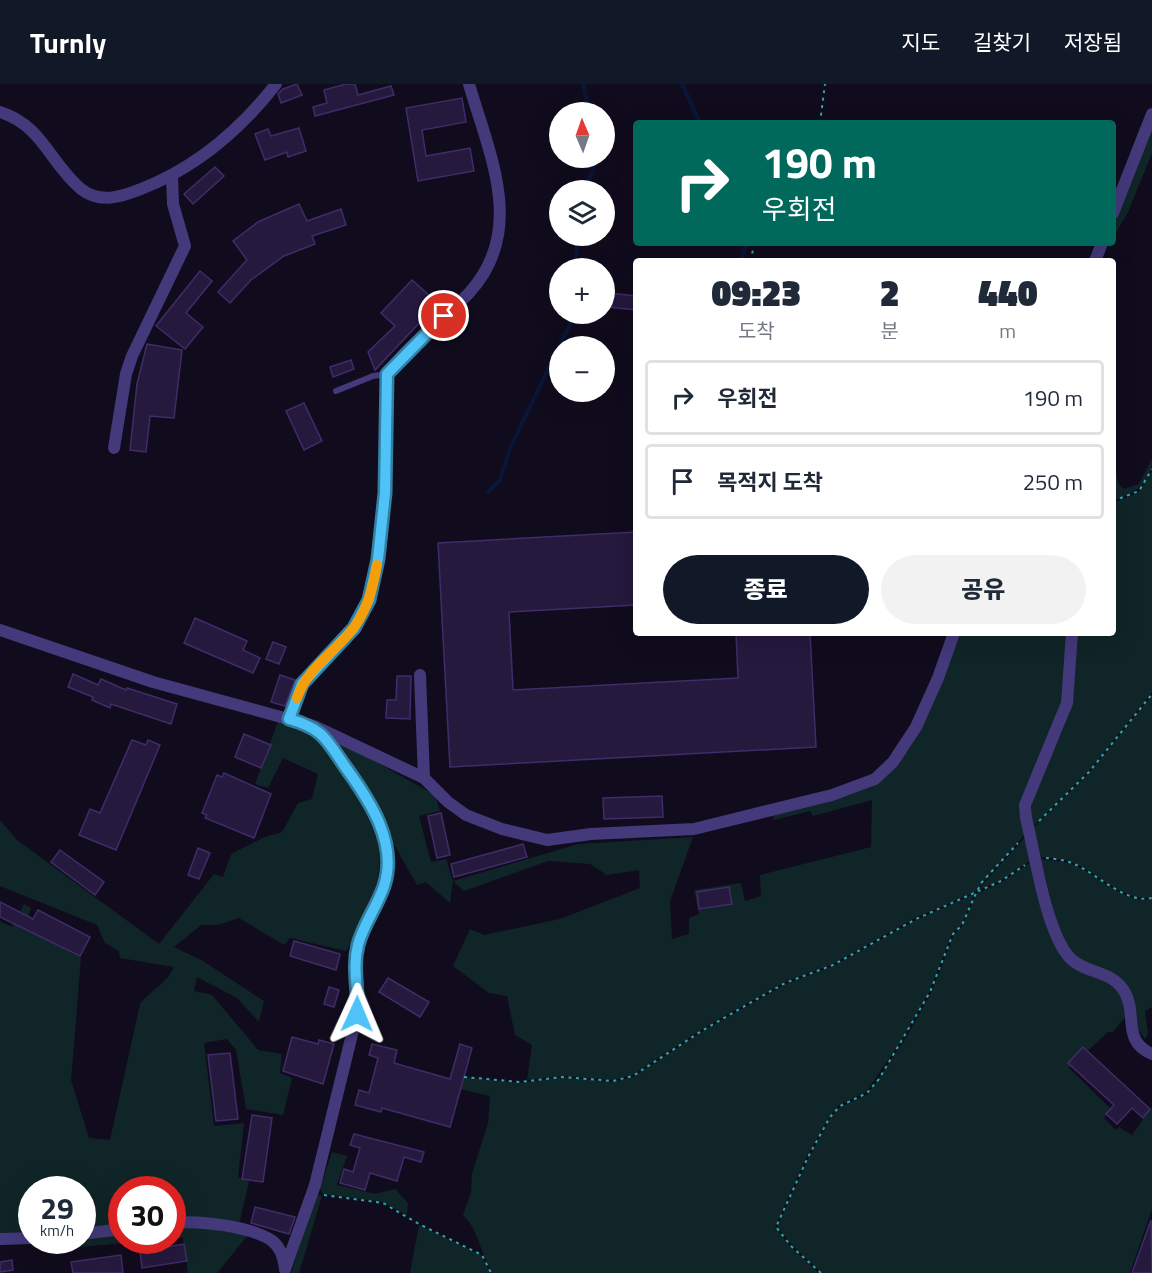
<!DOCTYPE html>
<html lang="ko">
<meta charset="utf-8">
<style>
body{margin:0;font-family:"Titillium Web","Noto Sans KR",sans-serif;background:#f2f2f3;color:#1f2937;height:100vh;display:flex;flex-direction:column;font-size:22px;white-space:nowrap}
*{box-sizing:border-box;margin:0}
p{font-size:20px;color:#747a83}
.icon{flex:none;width:33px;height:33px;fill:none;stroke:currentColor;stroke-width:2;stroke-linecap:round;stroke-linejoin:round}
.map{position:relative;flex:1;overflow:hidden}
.sheet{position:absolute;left:633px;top:174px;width:483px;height:378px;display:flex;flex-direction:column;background:#fff;border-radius:6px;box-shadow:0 6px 24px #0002}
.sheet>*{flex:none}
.hud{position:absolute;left:633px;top:36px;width:483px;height:126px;border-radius:6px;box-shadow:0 6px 24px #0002;background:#00695c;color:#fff;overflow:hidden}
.needle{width:39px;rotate:358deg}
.controls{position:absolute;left:549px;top:18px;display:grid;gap:12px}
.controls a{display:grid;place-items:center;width:66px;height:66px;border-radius:50%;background:#fff;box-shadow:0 6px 24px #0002;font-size:30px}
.speed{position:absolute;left:18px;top:1092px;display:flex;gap:12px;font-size:30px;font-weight:700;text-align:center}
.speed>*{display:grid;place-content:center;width:78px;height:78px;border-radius:50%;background:#fff;box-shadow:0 6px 24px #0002;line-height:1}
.speed small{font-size:15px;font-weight:400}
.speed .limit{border:9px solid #d22;background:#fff;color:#111}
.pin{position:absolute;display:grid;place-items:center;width:51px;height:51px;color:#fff;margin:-26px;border:3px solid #fff;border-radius:50%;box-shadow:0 2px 6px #0007}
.me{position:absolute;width:66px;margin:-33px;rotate:1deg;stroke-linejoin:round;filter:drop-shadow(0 0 4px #0008)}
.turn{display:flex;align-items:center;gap:21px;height:126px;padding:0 30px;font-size:27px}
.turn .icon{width:78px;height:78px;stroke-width:2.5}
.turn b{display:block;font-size:42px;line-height:51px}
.eta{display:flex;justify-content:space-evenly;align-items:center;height:102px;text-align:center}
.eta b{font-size:36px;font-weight:800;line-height:42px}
.button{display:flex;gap:12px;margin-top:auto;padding:12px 30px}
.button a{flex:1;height:69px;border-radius:36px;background:#111827;color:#fff;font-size:24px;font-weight:800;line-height:69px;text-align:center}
.button a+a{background:#f2f2f3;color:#1f2937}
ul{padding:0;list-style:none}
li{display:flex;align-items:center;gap:18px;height:75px;margin:0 12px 9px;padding:0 18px;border:3px solid #e0e1e3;border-radius:6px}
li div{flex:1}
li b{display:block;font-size:22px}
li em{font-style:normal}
header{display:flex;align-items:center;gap:36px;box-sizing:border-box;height:84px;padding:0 30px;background:#111827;color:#fff}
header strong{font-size:28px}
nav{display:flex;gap:33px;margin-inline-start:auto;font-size:21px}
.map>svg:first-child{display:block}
.green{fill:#102527}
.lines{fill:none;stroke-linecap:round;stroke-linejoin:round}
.stream{stroke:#0a1639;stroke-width:4}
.building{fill:#25193e;stroke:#3f2c69;stroke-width:1.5}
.path{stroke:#31a4ab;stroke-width:2;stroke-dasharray:3 4.5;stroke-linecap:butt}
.service{stroke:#43397b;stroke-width:6}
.minor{stroke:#43397b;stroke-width:12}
.route-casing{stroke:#337fa1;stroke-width:15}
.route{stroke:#4fc3f7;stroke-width:10}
.slow{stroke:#f59e0b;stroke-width:10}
</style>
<header>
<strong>Turnly</strong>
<nav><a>지도</a><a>길찾기</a><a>저장됨</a></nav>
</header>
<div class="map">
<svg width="1152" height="1189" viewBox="0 0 1152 1189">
<rect width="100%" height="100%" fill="#110c1d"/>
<g class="green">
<polygon points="1152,38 1152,69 1128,128 1113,154 1113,141"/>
<path d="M1113,366C1120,378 1111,396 1124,405L1139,400L1152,375C1152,398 1136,409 1116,416L1113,415Z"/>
<path d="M1152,387V608L1088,688L1033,742C1024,698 1060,669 1068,628C1074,603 1073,575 1076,549H1113V419L1139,408Z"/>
<polygon points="960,549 1069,549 1064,618 1021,720 1026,749 975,808 915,834 833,880 785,898 702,945 633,991 613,996 562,992 527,996 532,961 515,951 507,912 489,909 453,882 470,845 484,851 560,835 640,804 639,786 607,791 590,780 548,777 464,807 453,797 450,819 426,798 417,801 333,654 435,711 440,727 419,732 431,778 446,775 453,797 578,760 693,753 670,817 672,855 689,850 689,834 699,830 694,806 741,799 745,817 761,812 760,791 871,763 872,716 813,732 810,727 774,736 772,731 890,688"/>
<path d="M1152,611V813C1125,819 1098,789 1074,779C1064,775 1052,774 1041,773L1033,744L1089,689Z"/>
<path d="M279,635C289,638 306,640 313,647C325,657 334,674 344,687C392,750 390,801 346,867L290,854L284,861L239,834L218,841H201L174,863L203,877L264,917L259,938L237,914L197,893L194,907L212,911L258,966L282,970L280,989L292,994L283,1031L246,1025L236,966L227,955L204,959L214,1042L244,1039L238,1093L249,1098L239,1140L186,1132L173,1134L172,1106H122L121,1140L83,1145L82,1106H32L31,1148L0,1149V837L12,843L24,820L31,824L25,843L81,874L71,996L89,1054L110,1056L140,920C151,906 167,899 174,883L120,874L119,867L105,859L97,841L0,802V736L17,756L159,860L214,790L223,793L231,770L265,753L282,748L298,719L312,715L318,690L283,674L268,704L255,700Z"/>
<polygon points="1025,753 1031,776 1002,796 978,806"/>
<path d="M1041,775C1052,777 1065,777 1074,781C1098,791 1125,821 1152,815V923L1145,927L1148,950L1145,955L1138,945L1133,913L1074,873L1059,848Z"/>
<polygon points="1031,778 1053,858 1122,909 1125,933 1113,948 1108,948 1069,984 1112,1026 1104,1034 1116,1046 1119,1043 1132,1051 1152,1023 1152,1125 1130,1189 822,1189 792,1161 777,1143 809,1073 831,1033 840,1023 868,1010 904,957 931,909 954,851 963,841 976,810 1002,798"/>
<path d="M974,810L962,840L952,850L929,908L902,956L866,1008L839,1021L830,1032L807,1072L775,1143L790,1162L819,1189H492C480,1169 480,1148 463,1131L471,1108L472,1090L488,1039L490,1012L460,1005L463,993L520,999L562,993L613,998L633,993L703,947L786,900L833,882L916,836Z"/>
<polygon points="332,1068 347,1072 337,1101 375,1110 395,1105 408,1119 407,1131 383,1118 323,1110 320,1104"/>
<polygon points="317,1110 322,1112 299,1189 291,1189"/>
<polygon points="187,1141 248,1151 217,1189 188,1189 183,1154 173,1154 172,1143"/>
<polygon points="419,1141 481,1171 490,1189 410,1189"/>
<polygon points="121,1150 122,1156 147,1157 79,1163 77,1157"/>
</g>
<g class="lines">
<g class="stream">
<polyline points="583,0 589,28"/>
<polyline points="682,0 700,39"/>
<polyline points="583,106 592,89 594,74"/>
<polyline points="741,177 746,159"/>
<polyline points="575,184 578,152"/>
<polyline points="488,408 500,396 510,364 570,240 573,230"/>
</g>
</g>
<g class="building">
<polygon points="297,0 302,11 281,19 278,10 283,5"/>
<polygon points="346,0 355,0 358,11 391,2 394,11 315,32 313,23 327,19 324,6"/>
<polygon points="462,14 466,38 422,46 426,72 470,64 474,87 418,97 406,24"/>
<polygon points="299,44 306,67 288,73 287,68 265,76 255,50 268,45 271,52"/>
<polygon points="215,83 224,92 193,120 184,110"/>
<polygon points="299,120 307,137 341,125 346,141 312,152 315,160 284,172 251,196 230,219 218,208 247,176 233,157 258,138"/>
<polygon points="200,187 212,197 186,229 203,243 185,265 156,242"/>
<polygon points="412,196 438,219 375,286 368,268 395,242 381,229"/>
<polygon points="609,209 636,212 636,226 608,223"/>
<polygon points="147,260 182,266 174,334 150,332 146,368 130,366 137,300"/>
<polygon points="351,276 354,285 333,293 330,283"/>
<polygon points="304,319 322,357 304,366 286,327"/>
<polygon points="636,448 636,521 509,528 513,606 738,594 736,549 810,549 816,663 450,683 438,459"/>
<polygon points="195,534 247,557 243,566 260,574 253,589 184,559"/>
<polygon points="273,558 286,563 279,580 266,575"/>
<polygon points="73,590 98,601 101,595 126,606 127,604 177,620 171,640 111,620 110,624 92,616 93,613 68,603"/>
<polygon points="280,591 295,596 285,622 271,618"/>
<polygon points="397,592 411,592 410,635 386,634 387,616 396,616"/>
<polygon points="244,650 271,661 261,684 235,673"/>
<polygon points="132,656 146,661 148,656 160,661 116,766 79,751 90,725 100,729"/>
<polygon points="224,689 271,710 254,754 205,734 207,731 202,729 217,691 222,693"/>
<polygon points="662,712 663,733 604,735 603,714"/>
<polygon points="441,729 450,771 437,774 428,732"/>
<polygon points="523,760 527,773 454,793 451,780"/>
<polygon points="198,764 210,769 199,795 188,791"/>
<polygon points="60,766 104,798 95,811 51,778"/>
<polygon points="729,803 732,820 699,825 697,808"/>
<polygon points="0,818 33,835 38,826 90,853 80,872 0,833"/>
<polygon points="294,857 340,870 336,886 290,872"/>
<polygon points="388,894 429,918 420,933 379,908"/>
<polygon points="329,903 339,906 334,923 324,920"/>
<polygon points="292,953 318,960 319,956 334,960 323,1000 283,987"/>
<polygon points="372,960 397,966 394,979 450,995 460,960 472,964 450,1043 382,1024 381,1028 355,1021 359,1006 369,1009 378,974 369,971"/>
<polygon points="1083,963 1150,1025 1143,1034 1132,1024 1117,1040 1106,1030 1114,1021 1068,979"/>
<polygon points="230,969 238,1035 216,1037 208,971"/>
<polygon points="252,1031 272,1034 263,1098 242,1095"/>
<polygon points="354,1050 424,1068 421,1078 404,1073 397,1097 370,1089 365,1106 340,1099 344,1085 353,1088 360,1064 350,1061"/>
<polygon points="255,1123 295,1133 289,1150 251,1139"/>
<polygon points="1151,1136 1152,1189 1132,1189"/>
<polygon points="184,1160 187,1177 142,1184 140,1167"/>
<polygon points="121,1171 123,1189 73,1189 71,1178"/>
<polygon points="12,1176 13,1186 0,1188 0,1178"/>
</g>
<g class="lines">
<g class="path">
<polyline points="820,39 825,0"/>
<polyline points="751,177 754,159"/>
<polyline points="1113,417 1139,407 1152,385"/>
<polyline points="1039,737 1089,688 1152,610"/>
<path d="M1046,774C1055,775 1066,776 1074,780C1098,790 1125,820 1152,814"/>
<polyline points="464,993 520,998 562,993 613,997 633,992 703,946 785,899 833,881 916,835 1001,797 1025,781"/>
<polyline points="324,1111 383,1119 419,1140 482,1171 491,1189"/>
<polyline points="821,1189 791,1162 776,1143 808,1073 830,1033 840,1022 867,1009 879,995 930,908 953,850 962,841 976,809 982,798 1018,759"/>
</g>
<polyline class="service" points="336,307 373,292 387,290"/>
<g class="minor">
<path d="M0,28C43,42 49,78 81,105C100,120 121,113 141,105C195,84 240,46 276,0"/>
<polyline points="1113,129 1152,30"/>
<polyline points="1095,177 1102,159"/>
<polyline points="114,364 126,290 132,272 185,162 173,120 172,92"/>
<polyline points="0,546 153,598 314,642 424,694 448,718 466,731 502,745 547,756 591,750 694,745 832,711 875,695 893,678 916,643 938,594 954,549"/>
<path d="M1072,549L1067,619L1025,721L1026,734C1035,769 1046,849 1070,874C1085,890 1112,886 1124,907C1138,929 1121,957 1152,970"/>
<polyline points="420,591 424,694"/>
<path d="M289,635L302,600L354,544L369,517L378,475L385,409L387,290C410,259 443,237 469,209C527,146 489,70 469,0"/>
<path d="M172,1139C198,1136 249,1142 271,1156C281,1163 284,1174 285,1185"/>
<polyline points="82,1150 122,1145"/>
<polyline points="0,1155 32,1154"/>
<path d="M285,1185L315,1101L357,930C359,907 353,884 358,862C363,841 377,823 384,803C401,750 352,684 319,648"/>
</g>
</g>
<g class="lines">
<g class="route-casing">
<path id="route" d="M357,930C359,907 352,884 358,861C363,841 377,823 384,802C398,759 370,717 346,684C326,655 324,645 289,635L302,600L354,544L369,516L378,475L385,409L387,290L444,232"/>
</g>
<use href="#route" class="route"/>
<path class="slow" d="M297,614C308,582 336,568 355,542C368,524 373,502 377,481"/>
</g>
</svg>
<div class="controls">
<a><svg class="needle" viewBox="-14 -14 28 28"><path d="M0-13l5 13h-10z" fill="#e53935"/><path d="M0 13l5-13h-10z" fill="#747a83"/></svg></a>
<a><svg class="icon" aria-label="layers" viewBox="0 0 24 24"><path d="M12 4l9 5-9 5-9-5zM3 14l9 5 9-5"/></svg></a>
<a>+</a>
<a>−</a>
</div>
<div class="speed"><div>29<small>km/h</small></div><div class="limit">30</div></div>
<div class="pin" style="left:444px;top:232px;background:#d93025"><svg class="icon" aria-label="arrive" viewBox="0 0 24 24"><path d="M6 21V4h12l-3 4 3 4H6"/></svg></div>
<svg class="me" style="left:357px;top:930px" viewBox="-20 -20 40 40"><path d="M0-17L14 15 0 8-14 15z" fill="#4fc3f7" stroke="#fff" stroke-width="4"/></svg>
<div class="hud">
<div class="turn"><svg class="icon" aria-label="right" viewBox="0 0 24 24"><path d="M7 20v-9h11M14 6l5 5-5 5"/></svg><div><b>190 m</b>우회전</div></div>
</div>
<section class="sheet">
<div class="eta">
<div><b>09:23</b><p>도착</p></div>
<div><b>2</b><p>분</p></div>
<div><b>440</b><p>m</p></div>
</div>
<ul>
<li><svg class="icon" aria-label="right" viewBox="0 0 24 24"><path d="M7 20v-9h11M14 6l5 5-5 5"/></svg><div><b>우회전</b></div><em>190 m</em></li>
<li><svg class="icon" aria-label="arrive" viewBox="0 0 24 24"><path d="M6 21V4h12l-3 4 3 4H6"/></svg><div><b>목적지 도착</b></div><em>250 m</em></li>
</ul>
<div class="button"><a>종료</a><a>공유</a></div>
</section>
</div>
